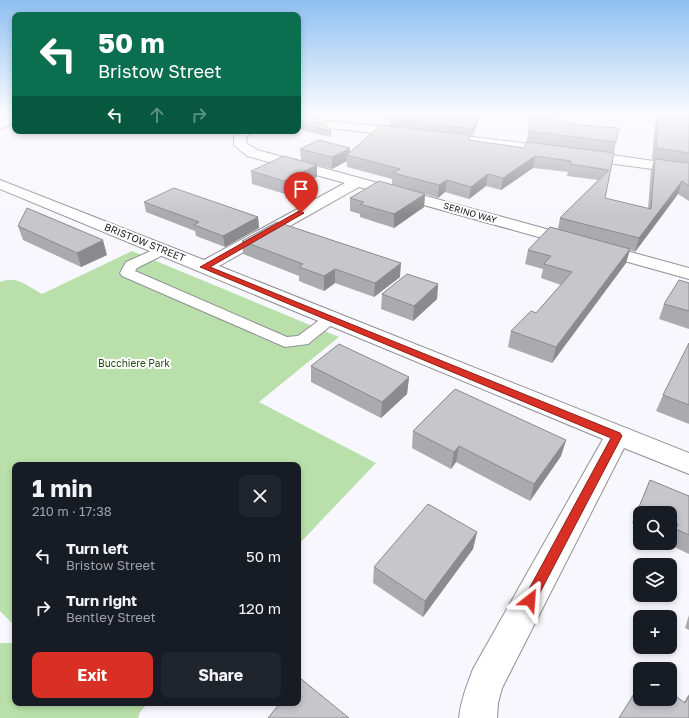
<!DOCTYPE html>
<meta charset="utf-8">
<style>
body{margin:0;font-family:"Golos Text",sans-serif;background:#20242c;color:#f1f3f6;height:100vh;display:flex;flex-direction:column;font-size:15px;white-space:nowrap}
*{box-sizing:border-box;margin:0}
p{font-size:13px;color:#9ea1a6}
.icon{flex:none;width:22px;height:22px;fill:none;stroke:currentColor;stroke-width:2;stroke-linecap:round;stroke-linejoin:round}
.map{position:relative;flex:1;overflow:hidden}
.sheet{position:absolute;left:12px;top:462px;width:289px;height:244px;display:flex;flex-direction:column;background:#171b24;border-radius:8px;box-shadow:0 2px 6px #0003}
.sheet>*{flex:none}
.banner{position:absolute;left:12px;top:12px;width:289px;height:122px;border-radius:8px;box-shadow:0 2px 6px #0003;background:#0b6e4f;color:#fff;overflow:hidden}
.tools{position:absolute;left:633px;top:506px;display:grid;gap:8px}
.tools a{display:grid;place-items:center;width:44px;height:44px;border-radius:8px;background:#171b24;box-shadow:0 2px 6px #0003;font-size:20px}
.pin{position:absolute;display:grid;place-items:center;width:34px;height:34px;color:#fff;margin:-41px -17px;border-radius:50% 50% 50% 0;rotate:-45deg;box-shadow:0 0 4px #0007}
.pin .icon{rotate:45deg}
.me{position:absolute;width:44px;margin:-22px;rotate:28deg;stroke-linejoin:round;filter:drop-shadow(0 0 3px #0008)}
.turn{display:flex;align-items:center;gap:14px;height:84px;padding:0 20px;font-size:18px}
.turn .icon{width:52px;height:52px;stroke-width:2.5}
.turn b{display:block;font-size:28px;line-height:34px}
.lanes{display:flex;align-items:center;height:38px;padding:0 20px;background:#0003;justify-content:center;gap:20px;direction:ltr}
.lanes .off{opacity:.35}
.round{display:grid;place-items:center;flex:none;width:42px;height:42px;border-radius:8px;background:#20242c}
.head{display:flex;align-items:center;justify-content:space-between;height:68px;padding:0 20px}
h1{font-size:24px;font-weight:700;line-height:30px}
.primary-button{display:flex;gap:8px;margin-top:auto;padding:8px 20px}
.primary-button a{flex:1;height:46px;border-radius:8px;background:#d93025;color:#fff;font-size:16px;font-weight:700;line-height:46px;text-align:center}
.primary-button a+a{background:#20242c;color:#f1f3f6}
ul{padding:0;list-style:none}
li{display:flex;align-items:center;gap:12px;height:52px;padding:0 20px}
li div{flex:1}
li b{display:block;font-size:15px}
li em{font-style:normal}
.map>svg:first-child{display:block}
.green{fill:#b9e0ab}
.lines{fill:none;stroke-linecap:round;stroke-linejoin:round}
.lane-casing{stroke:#909196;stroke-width:2}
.street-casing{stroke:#909196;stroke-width:2}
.secondary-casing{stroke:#909196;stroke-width:2}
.lane{fill:#fff;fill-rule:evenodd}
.street{fill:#fff;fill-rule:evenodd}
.secondary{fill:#fff;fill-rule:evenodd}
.wall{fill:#abaaaf}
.shaded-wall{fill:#8b8b8e}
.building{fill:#c7c6cb;stroke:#8b8b8e}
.route{fill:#d93025;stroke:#8d1f18}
.labels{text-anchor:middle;stroke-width:4;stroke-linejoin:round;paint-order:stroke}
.far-street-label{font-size:9px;fill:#1a1a1c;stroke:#fff}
.street-label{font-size:10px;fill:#1a1a1c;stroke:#fff}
.park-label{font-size:10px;fill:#254b14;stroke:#fff}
</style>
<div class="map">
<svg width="689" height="718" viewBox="0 0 689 718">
<rect width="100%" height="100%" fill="#f7f7fd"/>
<g class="green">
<path d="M132,251L339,337L259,402L376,463L298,545V465H15V626L0,611V282C15,275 28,286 42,294Z"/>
<polygon points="0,643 15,643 15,703 148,703 140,712 138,718 0,718"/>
</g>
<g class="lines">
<g class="lane-casing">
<polygon id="lane" points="162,246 167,247 169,250 167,253 137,268 135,271 287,337 298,336 325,316 331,314 337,316 339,319 308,344 285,347 122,276 120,273 126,262"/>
</g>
<g class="street-casing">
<g id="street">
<polygon points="298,118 404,129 408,130 410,133 408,136 404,137 298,124"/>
<path d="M238,131H253L247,136L246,143L257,150L689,268V279L359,187L219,266L689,453V474L624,448L502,688L498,703L497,718H459C461,700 467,685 473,669L603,439L0,189V180L204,260L345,183L247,156L234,145V138Z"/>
<polygon points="456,135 563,148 689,166 689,174 452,142 450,139 452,136"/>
</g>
</g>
<g class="secondary-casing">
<polygon id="secondary" points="15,115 15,122 0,129 0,121"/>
</g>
<use href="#lane" class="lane"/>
<use href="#street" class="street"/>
<use href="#secondary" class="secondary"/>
</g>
<g class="wall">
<rect x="298" y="114" width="8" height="3"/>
<polygon points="385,114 479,114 478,122 472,136 470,136 469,140 525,148 531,116 569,124 616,142 614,153 605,198 648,209 651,170 654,160 652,159 655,124 658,114 689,116 689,201 678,194 635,252 630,250 626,263 552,363 508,347 511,331 536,313 561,285 541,278 543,269 525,264 528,250 558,229 560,218 598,180 567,176 568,172 533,168 501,190 486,186 469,199 445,192 438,198 425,194 424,207 394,228 360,217 360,214 350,211 350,198 392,185 392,179 347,167 347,161 332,169 317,165 317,177 285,194 252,184 251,171 301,160 300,149 350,148 350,153 389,126 390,120 385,119"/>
<polygon points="298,120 331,129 331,135 330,137 298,129"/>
<polygon points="144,202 258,217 259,228 225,247 196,236 195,231 146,212"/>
<polygon points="18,226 107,255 81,267 23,240"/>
<polygon points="242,241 400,277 374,297 335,283 324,291 299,281 299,276 243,254"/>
<polygon points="689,283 689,329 659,319 664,304"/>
<polygon points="438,284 437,299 413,321 381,309 382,294"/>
<polygon points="689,343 689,424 656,411 663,395"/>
<polygon points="311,366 409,377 407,394 381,418 311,382"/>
<polygon points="413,431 566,440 561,456 530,501 456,462 451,469 412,448"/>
<polygon points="650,480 689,496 689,554 668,544 669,543 670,543 670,513 640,513 640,526 632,523"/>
<polygon points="477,532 473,549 423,617 373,583 374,567"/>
<polygon points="689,615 689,630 685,628"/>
<polygon points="689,694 689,718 684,702"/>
</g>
<g class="shaded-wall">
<polygon points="479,114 478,122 472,136 473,129"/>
<polygon points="331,129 331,135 330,137 330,131"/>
<polygon points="350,148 350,156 347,155 347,161 332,169 332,157"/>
<polygon points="535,156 533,168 501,190 503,178"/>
<polygon points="317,165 317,177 285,194 284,181"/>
<polygon points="488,174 486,186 469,199 471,187"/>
<polygon points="447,180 445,192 438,198 439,185"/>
<polygon points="682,181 678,194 635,252 639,238"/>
<polygon points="425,194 424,207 394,228 394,214"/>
<polygon points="258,217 259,228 225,247 223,236"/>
<polygon points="103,240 107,255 81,267 77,253"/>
<polygon points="630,249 626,263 552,363 556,347"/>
<polygon points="401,263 400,277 374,297 375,283"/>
<polygon points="335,269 335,283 324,291 324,276"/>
<polygon points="438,284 437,299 413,321 414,306"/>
<polygon points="409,377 407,394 381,418 382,402"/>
<polygon points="566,440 561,456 530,501 534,484"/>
<polygon points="459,446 456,462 451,469 454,452"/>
<polygon points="477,532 473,549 423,617 425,601"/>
</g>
<g class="building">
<polygon points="395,114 479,114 473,129 390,119"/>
<polygon points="658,114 670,114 689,116 689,153 656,148"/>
<polygon points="531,116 554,118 554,121 569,122 569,124 619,128 616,142 528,131"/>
<polygon points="298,120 322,123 331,129 330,131 298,123"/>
<polygon points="381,125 470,135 468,140 525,148 526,142 614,153 605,198 651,209 655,159 689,163 689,186 682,181 639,238 560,218 609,170 570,164 571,161 535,156 503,178 488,174 471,187 447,180 439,185 393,173 400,169 347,155"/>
<polygon points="319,140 350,148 332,157 300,149"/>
<polygon points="284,156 317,165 284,181 251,171"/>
<polygon points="379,181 425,194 394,214 360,204 364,202 350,198"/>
<polygon points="174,188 258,217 223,236 194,225 199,222 144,202"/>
<polygon points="27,208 103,240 77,253 18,226"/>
<polygon points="277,222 401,263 375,283 335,269 324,276 299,267 303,264 242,241"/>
<polygon points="550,227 630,249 556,347 511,331 531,311 536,313 572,272 544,264 551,256 528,250"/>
<polygon points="407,274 438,284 414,306 382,294"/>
<polygon points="679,280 689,283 689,311 664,304"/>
<polygon points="689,343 689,405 663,395"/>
<polygon points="339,344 409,377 382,402 311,366"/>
<polygon points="455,389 566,440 534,484 459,446 454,452 413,431"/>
<polygon points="650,480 689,496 689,535 676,529 678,524 670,521 670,513 652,513 639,507"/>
<polygon points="428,504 477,532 425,601 374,567"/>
<polygon points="300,678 349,718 268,718 280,703 298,703 298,681"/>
<polygon points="640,684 640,699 670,699 670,692 685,703 689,696 689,718 619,718"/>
</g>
<linearGradient id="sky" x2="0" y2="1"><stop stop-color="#8ec0f1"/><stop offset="0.53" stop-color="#fbfbfe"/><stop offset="1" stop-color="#fbfbfe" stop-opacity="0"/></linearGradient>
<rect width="689" height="215" fill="url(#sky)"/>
<polygon class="route" points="299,211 304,213 210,267 620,433 622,436 534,604 530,606 525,604 523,600 611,438 200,267"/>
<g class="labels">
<g class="far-street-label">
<text transform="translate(470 213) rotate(16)" y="3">SERINO WAY</text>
</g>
<g class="street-label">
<text transform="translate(145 242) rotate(22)" y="4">BRISTOW STREET</text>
</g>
<g class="park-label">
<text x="134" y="367">Bucchiere Park</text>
</g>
</g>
</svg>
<div class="tools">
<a><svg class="icon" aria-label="search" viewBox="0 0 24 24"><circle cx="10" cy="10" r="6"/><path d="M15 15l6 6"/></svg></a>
<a><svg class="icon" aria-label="layers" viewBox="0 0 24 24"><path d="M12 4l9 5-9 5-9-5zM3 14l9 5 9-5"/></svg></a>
<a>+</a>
<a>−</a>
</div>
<div class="pin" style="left:301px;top:213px;background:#d93025"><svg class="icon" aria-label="arrive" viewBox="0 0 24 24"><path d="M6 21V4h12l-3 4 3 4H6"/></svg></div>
<svg class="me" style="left:530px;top:600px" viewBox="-20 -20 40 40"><path d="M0-17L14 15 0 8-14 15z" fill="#d93025" stroke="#fff" stroke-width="4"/></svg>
<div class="banner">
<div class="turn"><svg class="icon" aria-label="left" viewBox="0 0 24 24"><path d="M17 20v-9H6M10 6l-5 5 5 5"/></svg><div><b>50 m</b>Bristow Street</div></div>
<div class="lanes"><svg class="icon" aria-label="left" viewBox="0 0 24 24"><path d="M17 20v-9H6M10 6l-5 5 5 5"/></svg><svg class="icon off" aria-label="ahead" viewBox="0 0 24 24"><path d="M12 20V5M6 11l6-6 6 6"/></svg><svg class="icon off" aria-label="right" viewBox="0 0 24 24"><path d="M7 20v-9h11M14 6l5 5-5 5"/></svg></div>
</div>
<section class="sheet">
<div class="head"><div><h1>1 min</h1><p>210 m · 17:38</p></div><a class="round"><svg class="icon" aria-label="close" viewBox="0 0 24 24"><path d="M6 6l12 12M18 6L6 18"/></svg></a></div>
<ul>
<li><svg class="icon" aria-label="left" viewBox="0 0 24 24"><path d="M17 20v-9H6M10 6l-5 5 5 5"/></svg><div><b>Turn left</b><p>Bristow Street</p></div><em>50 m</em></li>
<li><svg class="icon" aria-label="right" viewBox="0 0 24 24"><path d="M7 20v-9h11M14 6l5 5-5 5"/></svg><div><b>Turn right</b><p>Bentley Street</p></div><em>120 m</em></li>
</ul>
<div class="primary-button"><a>Exit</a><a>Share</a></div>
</section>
</div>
